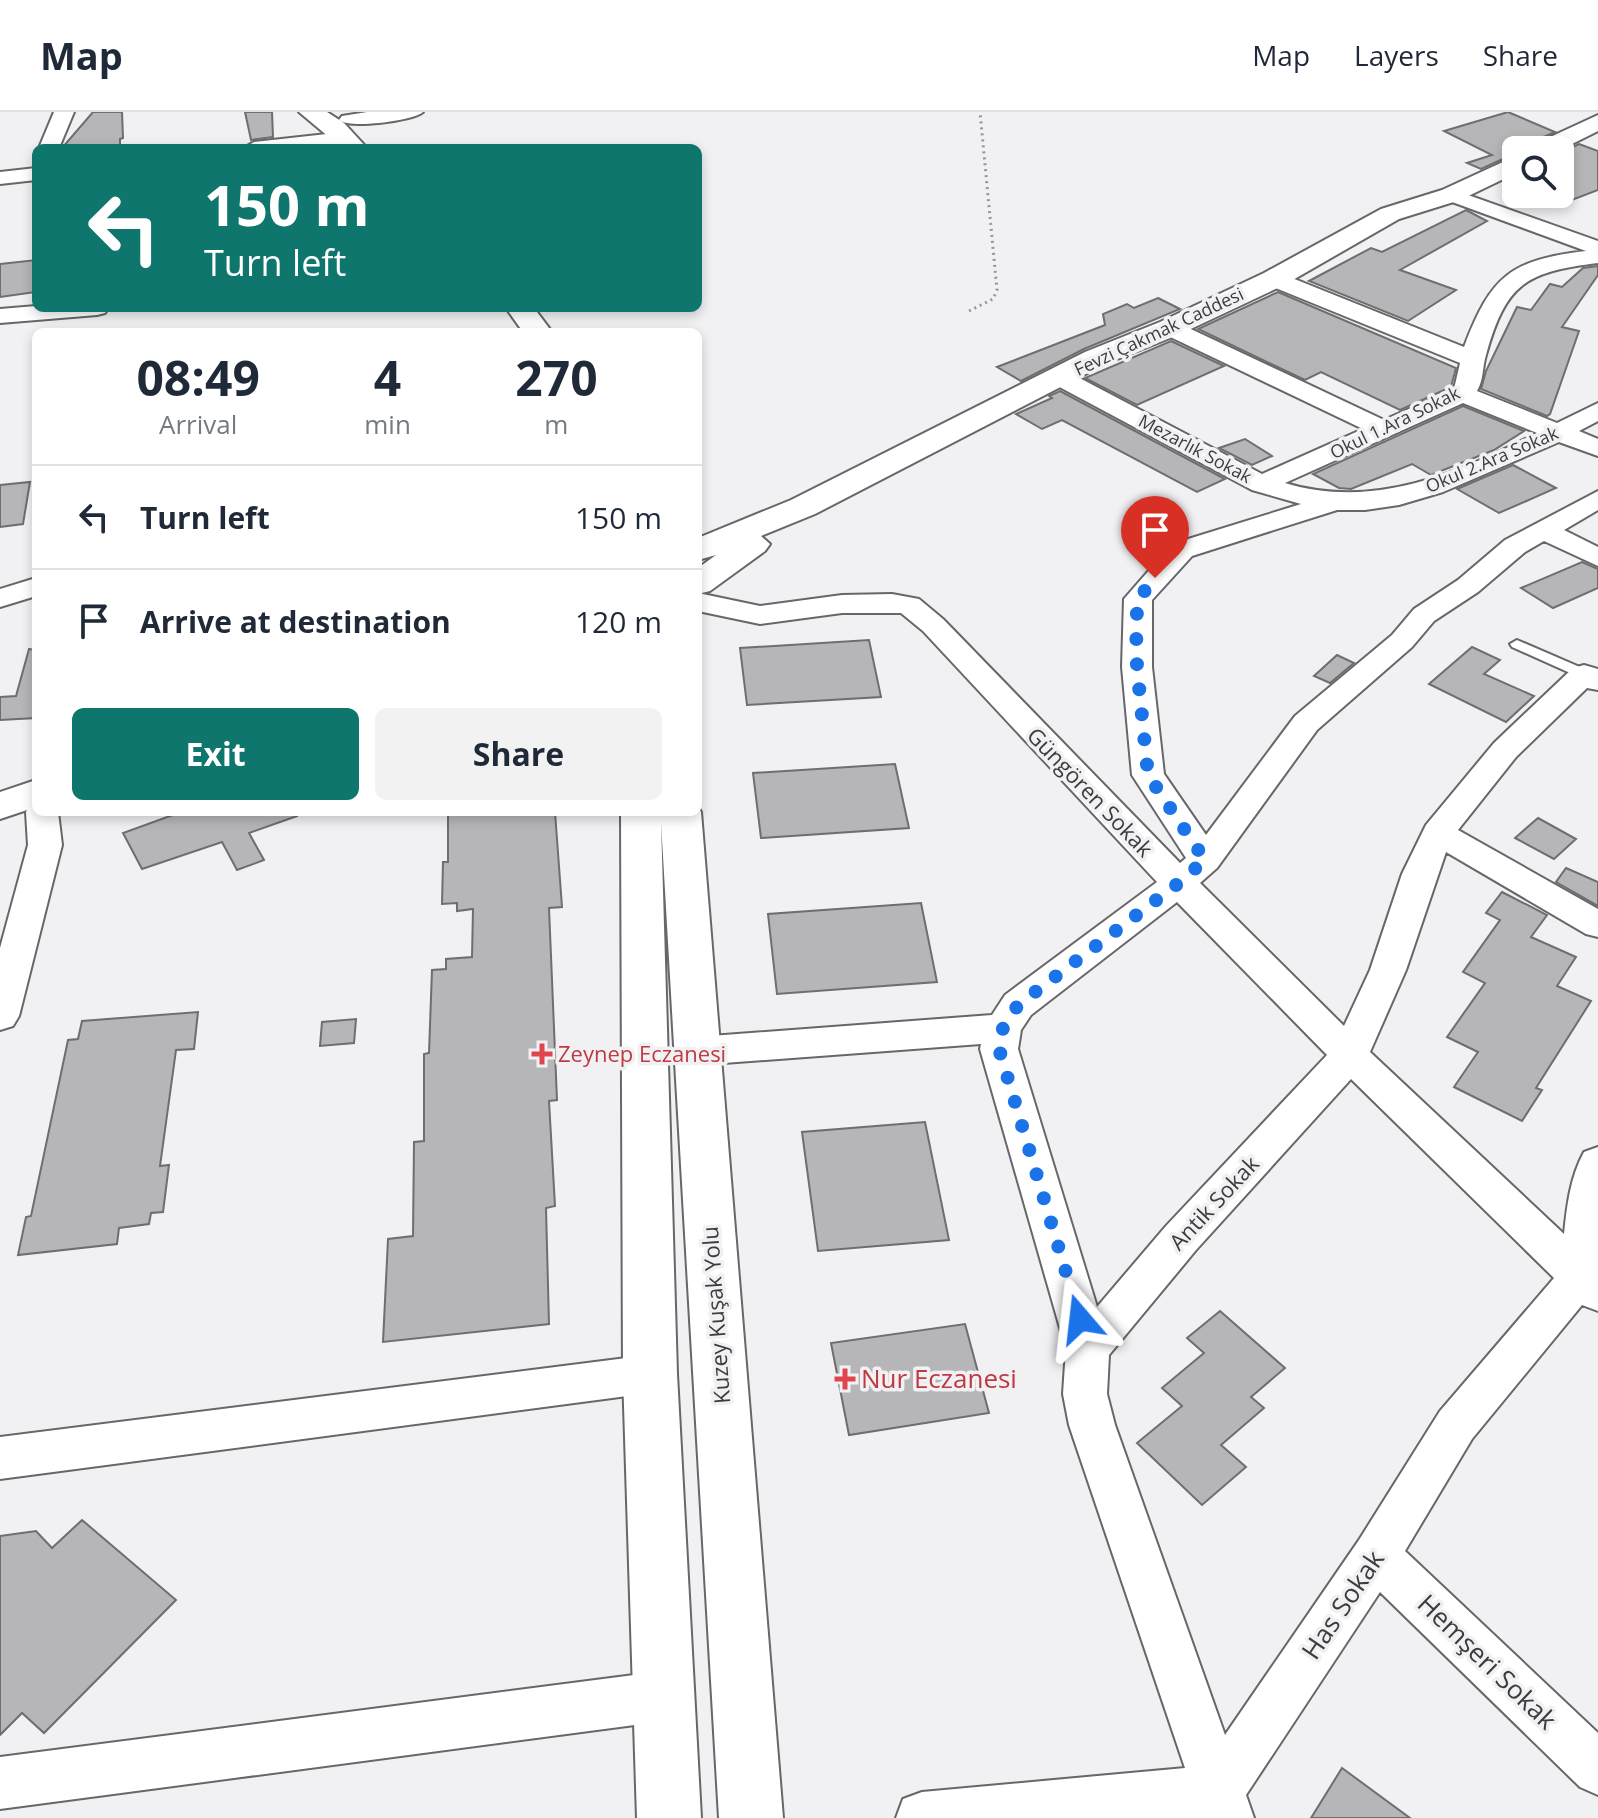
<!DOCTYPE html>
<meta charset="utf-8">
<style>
body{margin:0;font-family:"Open Sans",sans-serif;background:#f2f2f3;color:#1f2937;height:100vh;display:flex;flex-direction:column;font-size:30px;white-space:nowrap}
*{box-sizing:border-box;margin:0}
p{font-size:26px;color:#747a83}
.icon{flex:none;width:44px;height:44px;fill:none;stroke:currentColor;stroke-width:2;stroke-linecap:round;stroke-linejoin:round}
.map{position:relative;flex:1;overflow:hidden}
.side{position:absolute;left:32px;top:216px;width:670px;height:488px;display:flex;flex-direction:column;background:#fff;border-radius:12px;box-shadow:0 4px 12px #0003}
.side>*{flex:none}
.banner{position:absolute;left:32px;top:32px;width:670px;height:168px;border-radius:12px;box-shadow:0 4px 12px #0003;background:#0f766e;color:#fff;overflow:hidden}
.fabs{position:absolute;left:1502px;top:24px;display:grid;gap:16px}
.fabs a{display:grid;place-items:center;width:72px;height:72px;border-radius:12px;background:#fff;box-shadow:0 4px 12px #0003;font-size:40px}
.pin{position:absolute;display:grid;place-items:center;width:68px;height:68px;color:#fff;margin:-82px -34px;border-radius:50% 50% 50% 0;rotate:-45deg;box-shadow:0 0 8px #0007}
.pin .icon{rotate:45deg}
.me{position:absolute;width:88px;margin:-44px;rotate:343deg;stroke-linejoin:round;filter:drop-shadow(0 0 6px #0008)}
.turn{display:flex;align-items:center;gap:28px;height:168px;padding:0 40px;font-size:36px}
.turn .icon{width:104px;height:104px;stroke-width:2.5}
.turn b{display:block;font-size:56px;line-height:68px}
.eta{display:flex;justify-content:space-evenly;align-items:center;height:136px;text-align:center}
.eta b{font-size:48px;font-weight:700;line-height:56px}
.primary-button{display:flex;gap:16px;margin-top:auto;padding:16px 40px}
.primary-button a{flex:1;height:92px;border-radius:12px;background:#0f766e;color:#fff;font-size:32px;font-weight:700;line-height:92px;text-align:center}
.primary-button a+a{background:#f2f2f3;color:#1f2937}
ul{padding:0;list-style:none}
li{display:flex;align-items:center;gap:24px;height:104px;padding:0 40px;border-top:2px solid #e0e1e3}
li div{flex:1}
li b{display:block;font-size:30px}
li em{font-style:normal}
header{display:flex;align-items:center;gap:48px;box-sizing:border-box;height:112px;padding:0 40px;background:#fff;border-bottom:2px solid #e0e1e3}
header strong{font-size:38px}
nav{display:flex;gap:44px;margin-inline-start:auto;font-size:28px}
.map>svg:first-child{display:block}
.building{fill:#b6b6b8;stroke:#6e6e70;stroke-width:2}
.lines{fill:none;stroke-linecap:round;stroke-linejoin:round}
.lane-casing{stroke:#676769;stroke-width:4}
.street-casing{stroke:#676769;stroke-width:4}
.secondary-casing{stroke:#676769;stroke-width:4}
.path{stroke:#979799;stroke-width:3;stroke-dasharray:2 4;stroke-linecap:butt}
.lane{fill:#fff;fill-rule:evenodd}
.street{fill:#fff;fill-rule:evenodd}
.secondary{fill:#fff;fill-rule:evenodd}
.route{stroke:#1a73e8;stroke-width:14;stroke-dasharray:0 25.2}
.health-dot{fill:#e0444e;stroke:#f1f1f4;stroke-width:3}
.labels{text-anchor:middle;stroke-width:7;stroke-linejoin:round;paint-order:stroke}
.far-street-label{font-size:18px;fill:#3c3c3d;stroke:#f1f1f4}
.street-label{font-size:22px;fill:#3c3c3d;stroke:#f1f1f4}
.health-label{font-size:22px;fill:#be3a42;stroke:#f1f1f4;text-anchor:start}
.near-health-label{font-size:26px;fill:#be3a42;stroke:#f1f1f4;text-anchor:start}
.near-street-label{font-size:26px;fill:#3c3c3d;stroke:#f1f1f4}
</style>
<header>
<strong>Map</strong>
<nav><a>Map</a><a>Layers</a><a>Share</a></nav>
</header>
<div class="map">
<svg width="1598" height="1706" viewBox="0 0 1598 1706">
<rect width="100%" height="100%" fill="#f1f1f4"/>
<g class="building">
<polygon points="93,0 122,0 123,26 120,27 120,36 62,36"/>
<polygon points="245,0 272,0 273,25 251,28"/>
<polygon points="1508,0 1555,20 1532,30 1527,38 1516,38 1516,41 1481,57 1467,51 1492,43 1444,19"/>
<polygon points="1579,32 1598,39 1598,78 1564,91 1541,82 1560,82 1560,41"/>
<polygon points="1466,98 1487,109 1400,158 1456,178 1408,209 1309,169 1371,136 1382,140"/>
<polygon points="36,148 36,180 0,185 0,152"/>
<polygon points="1598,154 1598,163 1562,215 1579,219 1550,302 1547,304 1481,277 1486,259 1517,195 1531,198 1550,172 1562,175 1583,156"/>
<polygon points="1278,180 1456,256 1451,275 1400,298 1321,260 1305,268 1198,217"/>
<polygon points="1158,186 1180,197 1084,237 1021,269 997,255 1105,213 1103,202 1127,192 1134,196"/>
<polygon points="1171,229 1224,254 1137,293 1085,266"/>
<polygon points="1060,279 1225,367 1197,380 1062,308 1042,317 1016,302 1052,286 1049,284"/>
<polygon points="1463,294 1524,319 1494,338 1431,363 1412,352 1351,377 1339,376 1313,362"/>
<polygon points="1245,327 1272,344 1252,353 1219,336"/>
<polygon points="1513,353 1556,376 1499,401 1457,377"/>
<polygon points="30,370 23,412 0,415 0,373"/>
<polygon points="1582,450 1598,457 1598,476 1553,496 1521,476"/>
<polygon points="869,528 881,585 747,593 740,536"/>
<polygon points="1472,535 1500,548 1484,562 1534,584 1506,610 1429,572"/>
<polygon points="29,537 36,538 36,606 0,608 0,585 16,584"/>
<polygon points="1337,543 1354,551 1330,571 1314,564"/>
<polygon points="895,652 909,716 761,726 753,661"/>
<polygon points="181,700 296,700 297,704 249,721 264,748 237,758 222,730 142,757 123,721"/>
<polygon points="448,700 555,700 562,795 549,796 557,988 549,989 555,1094 546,1096 549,1212 383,1230 388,1127 413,1124 414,1030 424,1029 424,942 429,941 432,858 446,857 446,847 472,845 473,797 457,799 457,791 442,792 443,750 448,750"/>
<polygon points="1538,706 1576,727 1554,747 1515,726"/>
<polygon points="1566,756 1598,770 1598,794 1556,770"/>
<polygon points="1502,780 1547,803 1531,825 1576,845 1557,874 1591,889 1536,976 1542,978 1522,1009 1454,975 1478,940 1447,925 1485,871 1463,860 1500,808 1486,801"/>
<polygon points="921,791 937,870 777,882 768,802"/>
<polygon points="198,900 194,937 176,938 160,1054 169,1053 163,1100 151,1101 149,1112 119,1116 117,1132 18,1143 26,1105 31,1104 68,928 78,927 82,909"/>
<polygon points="356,907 354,931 320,934 322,910"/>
<polygon points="925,1010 949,1128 818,1139 802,1020"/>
<polygon points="1220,1199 1285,1256 1251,1285 1264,1296 1221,1333 1246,1355 1202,1393 1137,1331 1182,1294 1162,1276 1204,1241 1187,1226"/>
<polygon points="965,1212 989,1301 849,1323 831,1231"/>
<polygon points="82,1408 176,1488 44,1621 22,1601 0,1623 0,1424 36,1419 52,1436"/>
<polygon points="1342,1656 1410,1706 1311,1706"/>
</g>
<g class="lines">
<g class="lane-casing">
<polygon id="lane" points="1517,528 1589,559 1592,562 1584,567 1579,565 1512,535 1510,532"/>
</g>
<g class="street-casing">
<g id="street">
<polygon points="54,0 74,0 59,36 39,36"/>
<path d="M367,0H423C413,9 349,17 339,8L342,4Z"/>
<polygon points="345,20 352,22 355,26 352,30 308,36 244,36 254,30"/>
<polygon points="36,56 36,68 0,72 0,60"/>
<path d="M1451,77L1598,129V151C1526,160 1506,171 1486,243C1482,256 1484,267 1477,279L1557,311L1598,291V309L1579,319L1598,327V344L1559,330L1443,380L1399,393L1365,398H1337L1192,444L1152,488V555L1164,662L1206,723L1295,604L1392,523L1414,497L1458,468L1505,428L1598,379V398L1564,418L1598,435V454L1544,429L1525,440L1478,480L1434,509L1412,535L1317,618L1217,756L1200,771L1344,914L1370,858L1402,762L1426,713L1494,631L1573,556L1584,553L1598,557V578L1587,576L1516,645L1458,718L1598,797V825L1586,822L1446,740L1406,858L1370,940L1564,1122C1567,1093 1570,1066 1584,1040L1598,1035V1199L1582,1193L1472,1327L1405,1439L1598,1621V1683L1580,1675L1380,1480L1246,1683L1254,1706H896L903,1687L922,1680L1185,1656L1069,1313L1063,1282L1066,1237L980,937L981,932L697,953L684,949L678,939L684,929L697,925L992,903L1005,883L1157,770L923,519L901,501H842L760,512L698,499V481L760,494L842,483L892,482L919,487L943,507L1180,751L1186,746L1132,663L1122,555L1124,487L1172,432L1301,392L1252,378L1052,271L1049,266L1052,261H1070L1262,362L1363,317L1162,221L1158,216L1162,211H1178L1384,308L1454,277L1460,251L1266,172L1263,167L1266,162H1282L1464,235C1491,164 1510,148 1586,139L1444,87L1441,83L1444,79ZM1463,291L1537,321C1458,361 1374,398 1285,371ZM1177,790L1327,943L1166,1114L1097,1195L1018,937L1021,918L1031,903ZM1351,967L1554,1166L1440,1299L1359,1428L1225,1623L1115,1313L1107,1282L1109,1243L1196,1138Z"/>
<polygon points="36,194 36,196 108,196 105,201 97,203 0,211 0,197"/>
<polygon points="36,466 36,484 0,495 0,477"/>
<polygon points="36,691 36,700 58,700 62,733 19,904 13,914 0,918 0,836 28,733 26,700 30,692"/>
<polygon points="650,1243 666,1248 672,1262 666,1276 650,1281 0,1367 0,1325"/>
<polygon points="665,1559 683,1566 690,1584 683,1602 665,1609 0,1697 0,1645"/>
</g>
</g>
<g class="secondary-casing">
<g id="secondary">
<polygon points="299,0 327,0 344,11 367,36 342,36"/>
<polygon points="1598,3 1598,19 1560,38 1530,38 1533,33"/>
<polygon points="1516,44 1516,61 1460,88 1399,107 1284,173 1180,222 1105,252 815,402 761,424 770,432 765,439 710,479 698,482 698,456 716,443 698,448 698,426 791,388 1085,240 1160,210 1264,161 1381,97 1442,78"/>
<polygon points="506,196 534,196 552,220 523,220"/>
<polygon points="36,668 36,695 0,707 0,680"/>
<polygon points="698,695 701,700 783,1706 719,1706 661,710 677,1262 701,1706 637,1706 623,1262 621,700 698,700"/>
</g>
</g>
<polyline class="path" points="969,199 993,187 997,178 980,0"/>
<use href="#lane" class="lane"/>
<use href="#street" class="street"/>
<use href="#secondary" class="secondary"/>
</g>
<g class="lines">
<polyline class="route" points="1080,1207 999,937 1003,916 1018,893 1180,770 1205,748 1148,663 1137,555 1136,513 1138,487 1155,466"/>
</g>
<g class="health-dot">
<path d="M538 930h8v8h8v8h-8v8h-8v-8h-8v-8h8z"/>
<path d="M841 1255h8v8h8v8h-8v8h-8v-8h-8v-8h8z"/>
</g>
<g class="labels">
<g class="far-street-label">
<text transform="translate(1159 220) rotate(-25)" y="6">Fevzi Çakmak Caddesi</text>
<text transform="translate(1395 311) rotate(-26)" y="6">Okul 1.Ara Sokak</text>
<text transform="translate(1195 337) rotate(28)" y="6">Mezarlık Sokak</text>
<text transform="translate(1492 348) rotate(-23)" y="6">Okul 2.Ara Sokak</text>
</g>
<g class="street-label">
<text transform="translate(1090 680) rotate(46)" y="8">Güngören Sokak</text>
<text transform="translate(1214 1091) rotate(-47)" y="8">Antik Sokak</text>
<text transform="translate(716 1203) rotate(-94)" y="8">Kuzey Kuşak Yolu</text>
</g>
<g class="health-label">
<text x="558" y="950">Zeynep Eczanesi</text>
</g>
<g class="near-health-label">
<text x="861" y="1276">Nur Eczanesi</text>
</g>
<g class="near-street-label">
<text transform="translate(1343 1493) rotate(-56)" y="9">Has Sokak</text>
<text transform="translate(1487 1550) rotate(44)" y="9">Hemşeri Sokak</text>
</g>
</g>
</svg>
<div class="fabs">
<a><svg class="icon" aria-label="search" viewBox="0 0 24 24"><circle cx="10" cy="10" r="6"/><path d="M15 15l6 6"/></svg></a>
</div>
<div class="pin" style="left:1155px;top:466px;background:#d93025"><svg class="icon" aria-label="arrive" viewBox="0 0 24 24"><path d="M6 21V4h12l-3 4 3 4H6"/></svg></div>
<svg class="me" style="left:1080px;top:1207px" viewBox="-20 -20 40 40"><path d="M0-17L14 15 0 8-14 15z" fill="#1a73e8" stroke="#fff" stroke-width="4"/></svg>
<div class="banner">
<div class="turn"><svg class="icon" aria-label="left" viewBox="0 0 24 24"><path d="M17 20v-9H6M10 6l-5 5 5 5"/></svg><div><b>150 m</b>Turn left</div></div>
</div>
<section class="side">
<div class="eta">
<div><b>08:49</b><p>Arrival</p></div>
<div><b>4</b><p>min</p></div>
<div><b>270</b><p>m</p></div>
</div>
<ul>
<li><svg class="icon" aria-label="left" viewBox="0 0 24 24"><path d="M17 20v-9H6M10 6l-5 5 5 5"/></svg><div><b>Turn left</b></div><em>150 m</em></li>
<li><svg class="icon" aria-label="arrive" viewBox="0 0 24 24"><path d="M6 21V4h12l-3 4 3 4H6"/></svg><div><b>Arrive at destination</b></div><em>120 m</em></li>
</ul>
<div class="primary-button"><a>Exit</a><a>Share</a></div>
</section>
</div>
